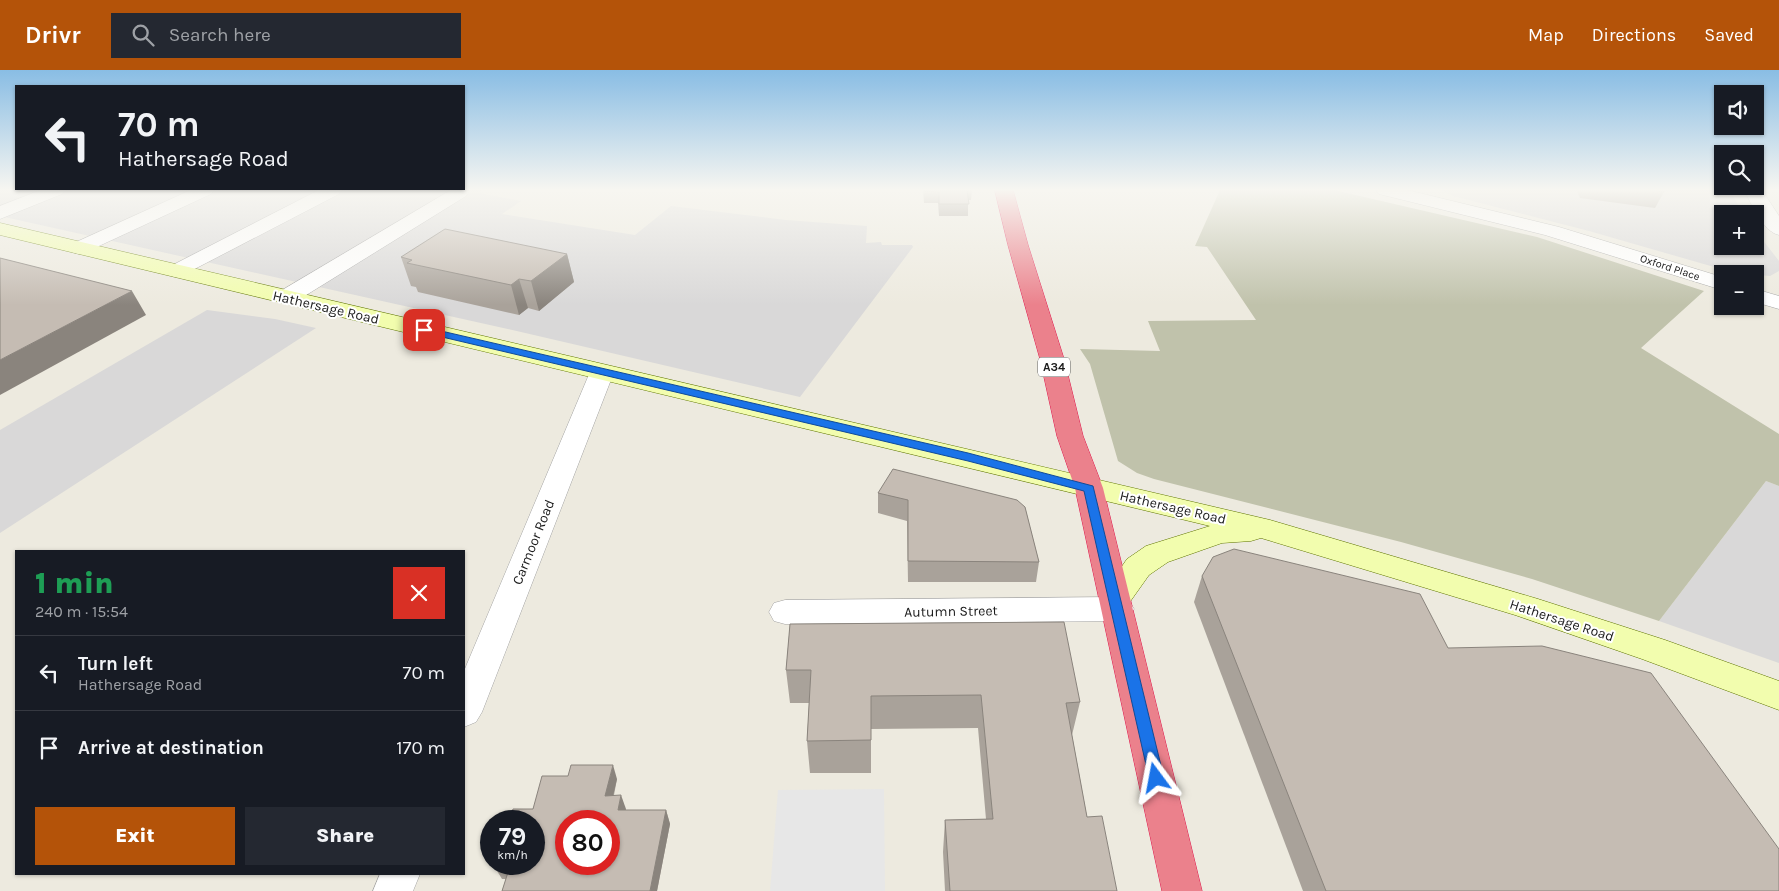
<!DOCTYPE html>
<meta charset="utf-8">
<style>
body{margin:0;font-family:Karla,sans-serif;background:#242831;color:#f1f3f6;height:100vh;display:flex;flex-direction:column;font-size:19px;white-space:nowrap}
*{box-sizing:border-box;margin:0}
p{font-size:16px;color:#9ea1a6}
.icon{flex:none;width:28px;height:28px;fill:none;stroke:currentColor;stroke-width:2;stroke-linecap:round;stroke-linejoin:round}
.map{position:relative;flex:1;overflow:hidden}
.side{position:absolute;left:15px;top:480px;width:450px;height:325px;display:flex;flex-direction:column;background:#171b24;border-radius:0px;box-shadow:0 1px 4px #0004}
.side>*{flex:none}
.hud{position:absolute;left:15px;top:15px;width:450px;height:105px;border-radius:0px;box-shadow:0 1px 4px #0004;background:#171b24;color:#f1f3f6;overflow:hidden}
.controls{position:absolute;left:1714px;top:15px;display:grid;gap:10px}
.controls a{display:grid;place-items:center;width:50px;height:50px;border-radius:0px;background:#171b24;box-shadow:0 1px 4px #0004;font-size:25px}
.speed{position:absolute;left:480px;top:740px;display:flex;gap:10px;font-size:25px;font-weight:700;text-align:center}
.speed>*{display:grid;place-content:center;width:65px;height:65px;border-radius:50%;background:#171b24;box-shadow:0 1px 4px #0004;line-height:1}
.speed small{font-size:12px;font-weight:400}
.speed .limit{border:8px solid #d22;background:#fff;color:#111}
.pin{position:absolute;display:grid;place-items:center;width:42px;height:42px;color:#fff;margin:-21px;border-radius:10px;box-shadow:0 2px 8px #0006}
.me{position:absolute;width:55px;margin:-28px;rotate:347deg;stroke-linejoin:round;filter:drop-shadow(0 0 4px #0008)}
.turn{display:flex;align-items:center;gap:18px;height:105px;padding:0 20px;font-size:22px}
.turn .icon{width:65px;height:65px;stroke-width:2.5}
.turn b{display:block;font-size:35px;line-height:42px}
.round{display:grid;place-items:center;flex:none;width:52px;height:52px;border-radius:0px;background:#242831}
.overview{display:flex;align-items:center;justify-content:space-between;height:85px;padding:0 20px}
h1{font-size:30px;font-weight:800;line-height:38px;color:#1e9e55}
.action{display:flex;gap:10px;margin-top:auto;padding:10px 20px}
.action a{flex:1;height:58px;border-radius:0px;background:#b45309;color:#fff;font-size:20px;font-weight:800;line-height:58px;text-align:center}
.action a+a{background:#242831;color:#f1f3f6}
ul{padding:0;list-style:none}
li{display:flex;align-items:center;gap:15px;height:75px;padding:0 20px;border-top:1px solid #363941}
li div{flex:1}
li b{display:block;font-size:19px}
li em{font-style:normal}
header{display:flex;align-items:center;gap:30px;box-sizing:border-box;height:70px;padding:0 25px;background:#b45309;color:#fff}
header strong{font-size:24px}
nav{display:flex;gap:28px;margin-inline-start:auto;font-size:18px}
.search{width:350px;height:45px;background:#242831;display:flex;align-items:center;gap:12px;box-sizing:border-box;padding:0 18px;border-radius:0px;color:#9ea1a6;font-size:19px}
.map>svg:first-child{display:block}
.residential{fill:#d9d8d8}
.construction{fill:#c0c2ab}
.parking{fill:#e7e7e7}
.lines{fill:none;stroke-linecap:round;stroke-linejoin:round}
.street-casing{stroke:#a2a2a2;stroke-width:1}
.secondary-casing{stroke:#5e7400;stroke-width:1}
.highway-casing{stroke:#de194d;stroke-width:1}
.street{fill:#fff;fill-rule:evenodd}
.secondary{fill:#f2fdae;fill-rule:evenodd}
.highway{fill:#eb818c;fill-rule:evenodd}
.wall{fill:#a9a29a}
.shaded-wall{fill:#8a847d}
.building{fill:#c5bcb3;stroke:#8a847d;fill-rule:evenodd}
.route{fill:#1a73e8;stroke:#114b97}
.labels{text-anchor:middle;stroke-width:4;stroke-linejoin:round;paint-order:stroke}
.far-street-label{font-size:11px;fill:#1b1b1b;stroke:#fff}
.shield{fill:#fff;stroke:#5f5f5f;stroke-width:1}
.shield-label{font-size:12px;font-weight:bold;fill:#1b1b1b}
.street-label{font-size:14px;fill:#1b1b1b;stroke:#fff}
</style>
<header>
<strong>Drivr</strong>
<div class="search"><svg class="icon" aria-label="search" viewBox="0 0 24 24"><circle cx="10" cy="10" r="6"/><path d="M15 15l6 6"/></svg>Search here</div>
<nav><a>Map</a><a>Directions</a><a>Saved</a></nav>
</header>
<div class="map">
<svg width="1779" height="821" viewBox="0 0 1779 821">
<rect width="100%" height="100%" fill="#edeadf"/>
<g class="residential">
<polygon points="0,120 483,120 479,123 521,131 502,144 635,165 671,136 786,150 867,156 866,173 881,172 882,175 912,175 913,177 800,327 521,262 0,146"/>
<polygon points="1440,120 1730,120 1743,144 1722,144 1722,176 1755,176 1755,160 1779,191 1779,201 1770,206 1735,203 1589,161 1453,126"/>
<polygon points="207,240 275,249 316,258 0,463 0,360"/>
<polygon points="1766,411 1779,416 1779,593 1659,551"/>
</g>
<polygon class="construction" points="1220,120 1334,120 1537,167 1704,221 1641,278 1779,364 1779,416 1766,411 1659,551 1532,509 1401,472 1154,409 1137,403 1118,391 1090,294 1080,279 1160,281 1148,251 1256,250 1207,177 1195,176"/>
<polygon class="parking" points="884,719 885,821 770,821 778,720"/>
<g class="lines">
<g class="street-casing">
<g id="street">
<polygon points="41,120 65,120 62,124 0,149 0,136"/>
<polygon points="191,120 214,120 211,124 86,182 79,184 72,182 69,178 72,174"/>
<polygon points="319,120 342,120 339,124 183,205 176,207 169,205 166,201 169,197"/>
<polygon points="451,120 468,120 469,122 466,126 295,232 287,233 279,232 276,227 279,222"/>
<polygon points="1376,120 1407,120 1559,157 1722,207 1722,220 1545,165 1379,124"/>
<path d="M1744,120H1762L1779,146V165C1762,161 1752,134 1744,120Z"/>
<polygon points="1755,219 1779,226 1779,239 1755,232"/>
<polygon points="602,295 610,297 614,302 482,642 476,652 464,657 464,601 590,302 594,297"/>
<polygon points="1118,527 1129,531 1134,539 1129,547 1118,551 785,554 774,551 769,542 774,533 785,530"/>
<polygon points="380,804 420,804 413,821 373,821"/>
</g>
</g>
<g class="secondary-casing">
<polygon id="secondary" points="0,153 1270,450 1538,529 1665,570 1779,611 1779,640 1642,589 1515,545 1261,468 1251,471 1222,473 1168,492 1149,505 1127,536 1116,540 1105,536 1100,528 1127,489 1146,476 1210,456 0,165"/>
</g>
<g class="highway-casing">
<polygon id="highway" points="995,120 1013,120 1028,175 1064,289 1083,366 1103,418 1202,821 1162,821 1075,418 1057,366 1040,289 1008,175"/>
</g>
<use href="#street" class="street"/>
<use href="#secondary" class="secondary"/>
<use href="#highway" class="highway"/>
</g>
<g class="wall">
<polygon points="923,120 972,120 971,130 968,130 968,146 939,146 938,133 924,133"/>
<polygon points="1569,120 1663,120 1664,122 1655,138 1580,128 1577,121"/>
<polygon points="567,184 574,212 539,241 528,238 519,245 418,222 416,217 411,216 401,187"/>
<polygon points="878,423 1025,437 1039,492 1036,512 908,512 907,451 878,443"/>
<polygon points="1202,506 1448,578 1779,821 1303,821 1194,532"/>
<polygon points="790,554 1080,632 1072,665 1087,747 1117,821 945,821 943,782 945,750 986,749 978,658 871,659 871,703 810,703 807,671 809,633 790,633 786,600"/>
<polygon points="568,706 617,709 614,725 626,740 666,740 670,754 657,821 502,821 506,809 502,809 494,796 533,739"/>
</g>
<g class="shaded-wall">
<polygon points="567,184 574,212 539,241 531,211"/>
<polygon points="519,209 528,238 519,245 511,215"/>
<polygon points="132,221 146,245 0,325 0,290"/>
<polygon points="613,695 617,709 610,739 605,726"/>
<polygon points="621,725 626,739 623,753 618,740"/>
<polygon points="666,740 670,754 657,821 650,821"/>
</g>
<g class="building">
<polygon points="924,120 967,120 969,134 939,134 939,122 924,121"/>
<polygon points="1652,120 1663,120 1664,122"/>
<polygon points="445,159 567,184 531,211 519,209 511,215 407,193 412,190 401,187"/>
<polygon points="0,188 132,221 0,290"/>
<polygon points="893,399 1017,430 1025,437 1039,492 908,491 908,430 878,423"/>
<polygon points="1234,479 1420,524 1448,578 1542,576 1651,603 1779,779 1779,821 1326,821 1202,506 1213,487"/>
<polygon points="1064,552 1080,632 1066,633 1087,747 1102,746 1117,821 950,821 945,750 993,749 981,625 871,626 871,670 807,671 811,600 786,600 790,554"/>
<path d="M571,695H613L605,726L621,725L618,740H666L650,821H502L510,796H494L495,794H534V751H509L513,739H533L542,706H568ZM566,751H609V794H566Z"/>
</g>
<linearGradient id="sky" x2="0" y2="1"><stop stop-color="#89bde4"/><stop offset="0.51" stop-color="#f7f6f1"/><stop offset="1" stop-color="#f7f6f1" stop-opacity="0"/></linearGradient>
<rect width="1779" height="235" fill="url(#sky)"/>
<polygon class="route" points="424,257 968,383 1093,416 1164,708 1162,713 1156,715 1151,713 1149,708 1084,421 968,391 421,262 421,258"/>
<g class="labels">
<g class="far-street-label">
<text transform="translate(1670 197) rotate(18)" y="4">Oxford Place</text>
</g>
<rect class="shield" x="1038" y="287.5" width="32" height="19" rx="4"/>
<g class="shield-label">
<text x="1054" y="301">A34</text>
</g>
<g class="street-label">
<text transform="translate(326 237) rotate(13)" y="5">Hathersage Road</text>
<text transform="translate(1173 437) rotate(13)" y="5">Hathersage Road</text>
<text transform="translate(533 472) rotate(-68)" y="5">Carmoor Road</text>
<text transform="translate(951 541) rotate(-1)" y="5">Autumn Street</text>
<text transform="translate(1562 550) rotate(18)" y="5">Hathersage Road</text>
</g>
</g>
</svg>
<div class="controls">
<a><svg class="icon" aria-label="sound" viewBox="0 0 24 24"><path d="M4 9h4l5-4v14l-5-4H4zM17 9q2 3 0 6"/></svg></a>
<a><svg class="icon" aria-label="search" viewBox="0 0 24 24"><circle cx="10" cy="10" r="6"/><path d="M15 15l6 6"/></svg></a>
<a>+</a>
<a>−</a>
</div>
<div class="speed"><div>79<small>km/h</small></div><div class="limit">80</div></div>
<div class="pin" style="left:424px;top:260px;background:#d93025"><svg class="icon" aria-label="arrive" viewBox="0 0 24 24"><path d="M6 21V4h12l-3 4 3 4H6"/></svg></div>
<svg class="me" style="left:1156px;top:708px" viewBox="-20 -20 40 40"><path d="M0-17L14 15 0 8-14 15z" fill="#1a73e8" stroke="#fff" stroke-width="4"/></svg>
<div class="hud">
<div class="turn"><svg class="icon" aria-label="left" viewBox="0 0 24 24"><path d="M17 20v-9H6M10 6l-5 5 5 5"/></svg><div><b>70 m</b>Hathersage Road</div></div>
</div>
<section class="side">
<div class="overview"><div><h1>1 min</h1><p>240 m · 15:54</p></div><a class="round" style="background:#d93025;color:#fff"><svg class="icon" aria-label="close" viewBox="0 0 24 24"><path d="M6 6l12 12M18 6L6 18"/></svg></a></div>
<ul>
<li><svg class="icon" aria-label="left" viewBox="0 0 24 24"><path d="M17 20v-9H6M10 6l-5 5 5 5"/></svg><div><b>Turn left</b><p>Hathersage Road</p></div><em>70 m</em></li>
<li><svg class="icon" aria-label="arrive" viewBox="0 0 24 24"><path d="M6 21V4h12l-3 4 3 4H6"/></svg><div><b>Arrive at destination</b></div><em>170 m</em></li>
</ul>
<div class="action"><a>Exit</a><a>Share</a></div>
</section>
</div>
